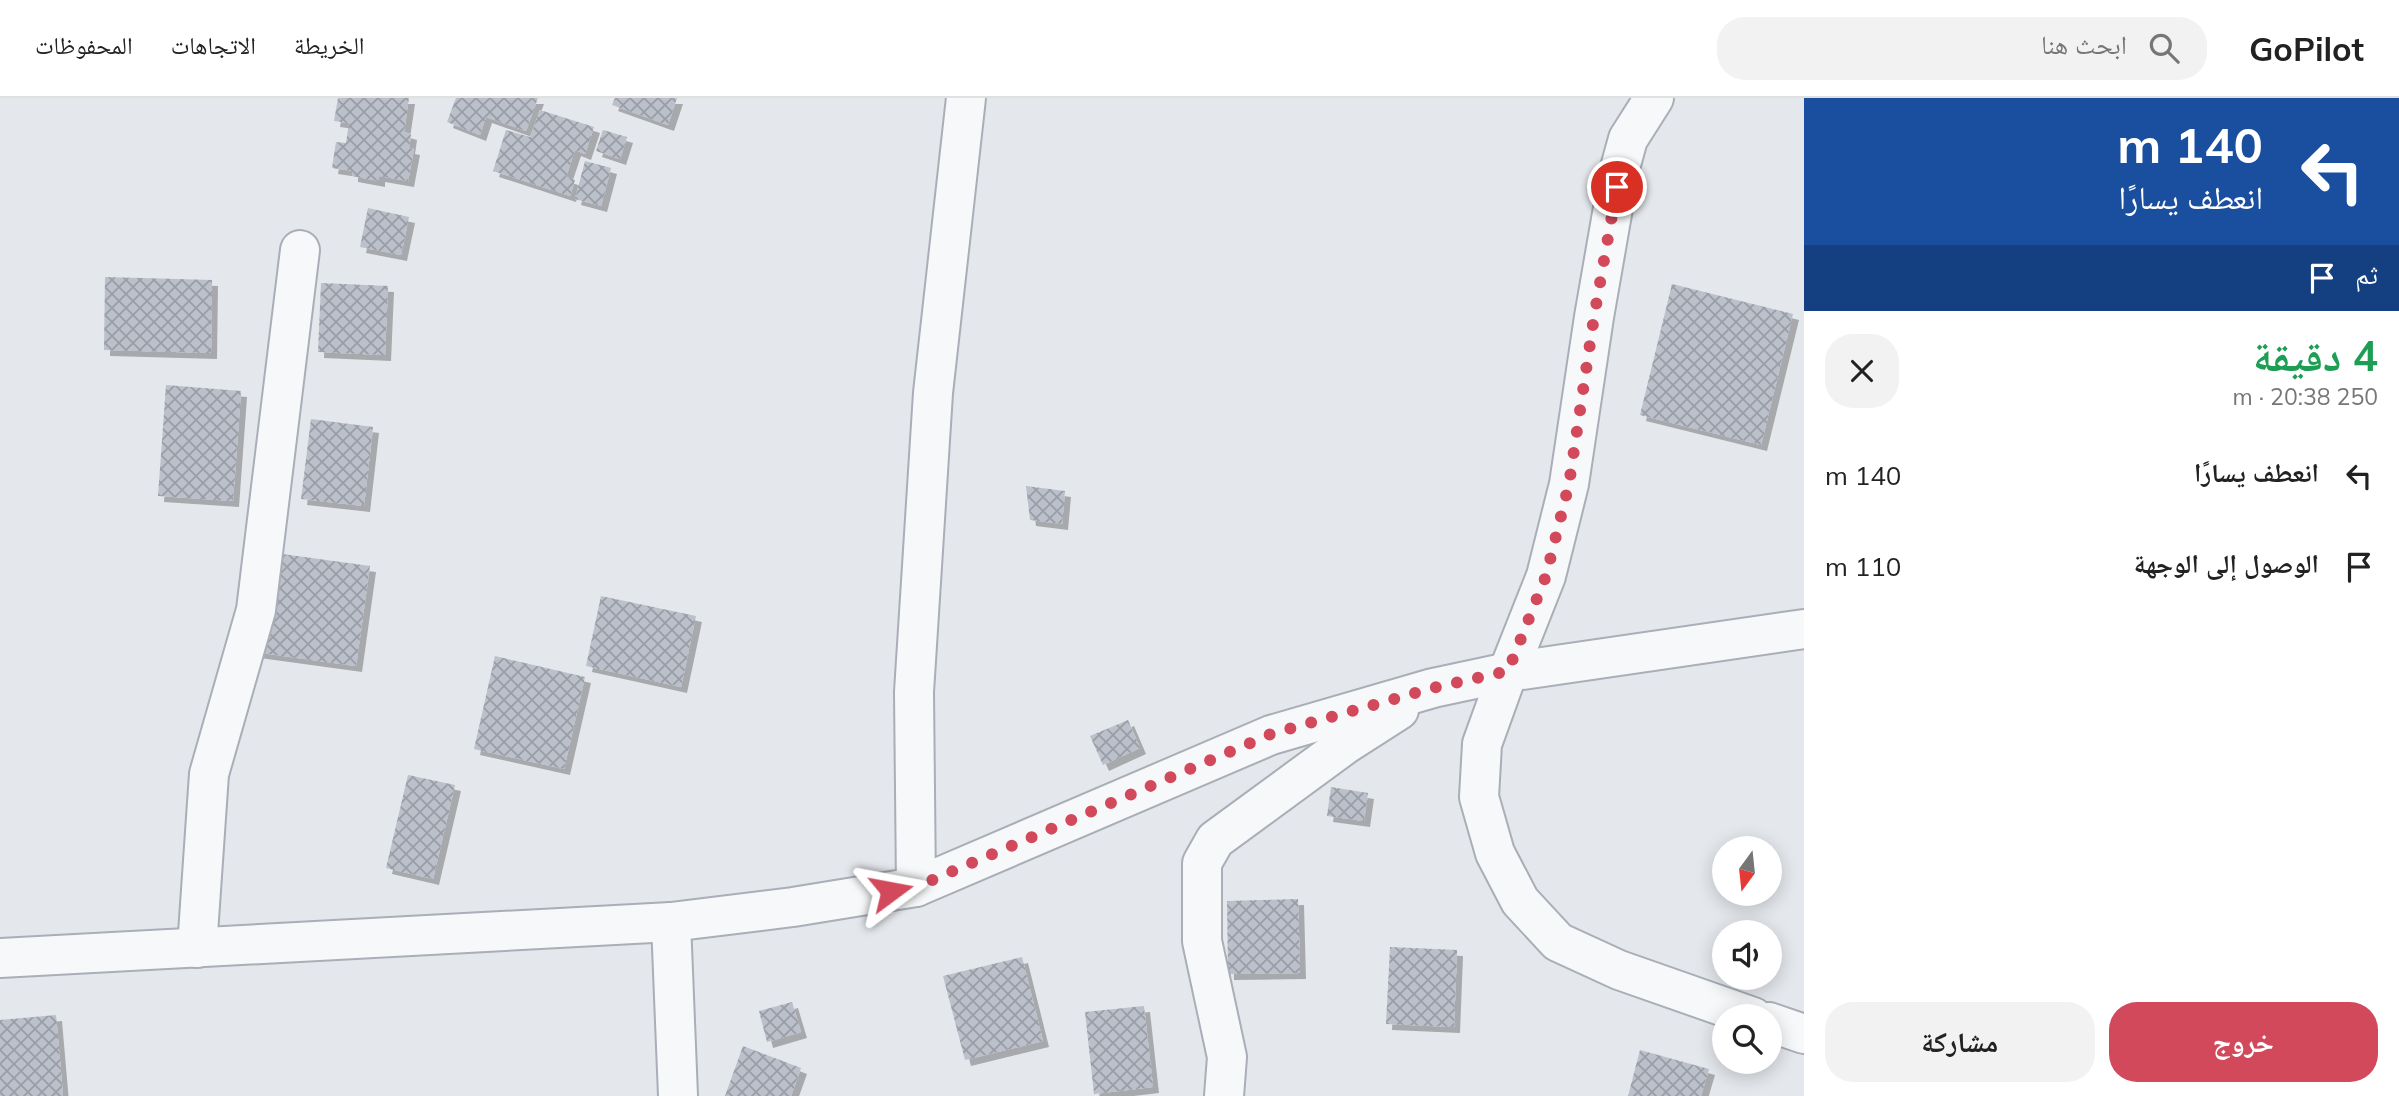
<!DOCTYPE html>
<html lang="ar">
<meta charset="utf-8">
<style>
body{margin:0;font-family:Mulish,"Noto Naskh Arabic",sans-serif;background:#f2f2f2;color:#222;direction:rtl;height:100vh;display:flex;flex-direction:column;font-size:26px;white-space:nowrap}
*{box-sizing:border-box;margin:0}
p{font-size:23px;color:#767676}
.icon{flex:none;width:38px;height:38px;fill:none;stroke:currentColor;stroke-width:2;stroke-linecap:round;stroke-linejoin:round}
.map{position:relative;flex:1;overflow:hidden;direction:ltr}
.drawer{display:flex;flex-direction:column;background:#fff;width:595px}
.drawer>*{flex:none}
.top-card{background:#1a4fa0;color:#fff;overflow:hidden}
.needle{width:46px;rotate:195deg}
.buttons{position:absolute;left:1712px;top:738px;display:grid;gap:14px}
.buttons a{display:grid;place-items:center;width:70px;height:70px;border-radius:50%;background:#fff;box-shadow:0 4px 18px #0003;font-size:35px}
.pin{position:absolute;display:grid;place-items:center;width:60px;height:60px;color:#fff;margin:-30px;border:4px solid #fff;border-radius:50%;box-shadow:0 2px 7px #0007}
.me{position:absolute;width:77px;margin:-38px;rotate:77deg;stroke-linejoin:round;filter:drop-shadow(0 0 5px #0008)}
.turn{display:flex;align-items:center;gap:24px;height:147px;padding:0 21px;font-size:32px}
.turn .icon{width:91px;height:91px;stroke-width:2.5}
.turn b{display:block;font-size:49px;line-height:60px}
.then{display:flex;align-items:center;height:66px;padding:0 21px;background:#0003;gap:14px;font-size:26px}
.round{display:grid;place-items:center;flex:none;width:74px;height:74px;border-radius:28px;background:#f2f2f2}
.summary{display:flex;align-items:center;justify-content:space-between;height:119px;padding:0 21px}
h1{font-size:42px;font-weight:700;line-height:52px;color:#1e9e55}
.cta{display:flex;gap:14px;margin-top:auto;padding:14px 21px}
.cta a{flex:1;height:80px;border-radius:28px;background:#d1495b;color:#fff;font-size:28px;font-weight:700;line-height:80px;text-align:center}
.cta a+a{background:#f2f2f2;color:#222}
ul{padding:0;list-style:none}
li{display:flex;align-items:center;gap:21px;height:91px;padding:0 21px}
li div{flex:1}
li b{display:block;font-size:26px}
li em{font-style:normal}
header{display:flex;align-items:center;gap:42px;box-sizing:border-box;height:98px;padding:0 35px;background:#fff;border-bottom:2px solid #e0e0e0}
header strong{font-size:33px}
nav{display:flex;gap:38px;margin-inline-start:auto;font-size:24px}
.search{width:490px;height:63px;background:#f2f2f2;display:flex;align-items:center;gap:18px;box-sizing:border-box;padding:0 24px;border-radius:28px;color:#767676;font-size:26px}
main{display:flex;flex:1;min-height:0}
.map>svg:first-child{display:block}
.building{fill:url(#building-cross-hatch);filter:url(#shadow)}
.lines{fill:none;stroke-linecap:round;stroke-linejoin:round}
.minor-casing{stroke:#a9aeb7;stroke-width:42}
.minor{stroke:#f7f8fa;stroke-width:38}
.route{stroke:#d1495b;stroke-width:12;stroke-dasharray:0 21.6}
</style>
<header>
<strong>GoPilot</strong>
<div class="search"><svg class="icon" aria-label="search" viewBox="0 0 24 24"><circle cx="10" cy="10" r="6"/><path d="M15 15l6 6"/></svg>ابحث هنا</div>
<nav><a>الخريطة</a><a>الاتجاهات</a><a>المحفوظات</a></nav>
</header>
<main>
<section class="drawer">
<div class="top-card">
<div class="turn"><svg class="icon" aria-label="left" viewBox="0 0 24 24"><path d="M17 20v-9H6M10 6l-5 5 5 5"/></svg><div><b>140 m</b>انعطف يسارًا</div></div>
<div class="then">ثم<svg class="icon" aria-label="arrive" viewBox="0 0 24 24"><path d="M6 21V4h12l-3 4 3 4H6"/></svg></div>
</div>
<div class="summary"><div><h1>4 دقيقة</h1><p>250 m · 20:38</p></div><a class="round"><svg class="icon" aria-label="close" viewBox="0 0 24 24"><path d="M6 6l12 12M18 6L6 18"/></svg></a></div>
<ul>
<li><svg class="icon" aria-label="left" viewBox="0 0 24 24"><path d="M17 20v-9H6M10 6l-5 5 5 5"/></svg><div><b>انعطف يسارًا</b></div><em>140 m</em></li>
<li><svg class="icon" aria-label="arrive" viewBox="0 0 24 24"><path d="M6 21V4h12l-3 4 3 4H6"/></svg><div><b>الوصول إلى الوجهة</b></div><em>110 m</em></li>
</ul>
<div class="cta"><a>خروج</a><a>مشاركة</a></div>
</section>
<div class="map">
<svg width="1804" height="998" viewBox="0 0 1804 998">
<defs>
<pattern id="building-cross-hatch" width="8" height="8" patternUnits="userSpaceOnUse" patternTransform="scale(1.75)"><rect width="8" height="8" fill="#bbc0ca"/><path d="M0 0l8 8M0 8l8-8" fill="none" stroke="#989da6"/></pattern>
<filter id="shadow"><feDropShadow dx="6" dy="6" stdDeviation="0" flood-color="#0004"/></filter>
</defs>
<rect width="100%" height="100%" fill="#e4e7ec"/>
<g class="building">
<polygon points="338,0 409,0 404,34 411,36 409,50 414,51 408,83 379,78 379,83 352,78 352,73 332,70 336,44 346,45 349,25 334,23"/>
<polygon points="456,0 538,0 526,33 486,19 480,37 447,24"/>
<polygon points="615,0 677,0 668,27 612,7"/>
<polygon points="540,12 594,29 585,56 575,52 566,79 575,82 570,98 493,73 506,32 530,39"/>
<polygon points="603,32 627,39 620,61 596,53"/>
<polygon points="585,63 611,70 601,108 575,101"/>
<polygon points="368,110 409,119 401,157 360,149"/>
<polygon points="105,179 212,182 211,255 104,252"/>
<polygon points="321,185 388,188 385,257 318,254"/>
<polygon points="1672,186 1793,216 1761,347 1640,317"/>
<polygon points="166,287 241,293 233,403 158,398"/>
<polygon points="311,321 373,329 364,408 301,401"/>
<polygon points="1026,388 1065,393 1062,426 1030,422"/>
<polygon points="268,454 370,468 356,568 254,554"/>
<polygon points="601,498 696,518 681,589 586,568"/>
<polygon points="495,558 585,579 564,671 474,651"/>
<polygon points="1128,622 1140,650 1103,667 1090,638"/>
<polygon points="408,677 455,687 433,781 386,770"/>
<polygon points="1331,689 1368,695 1364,723 1327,718"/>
<polygon points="1298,801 1300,875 1228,876 1227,803"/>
<polygon points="1390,849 1457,852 1454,929 1386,926"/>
<polygon points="1022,859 1043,943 965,962 943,878"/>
<polygon points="792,904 801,934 767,944 759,913"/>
<polygon points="1144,908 1153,989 1094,996 1085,914"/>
<polygon points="56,917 63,998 0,998 0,922"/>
<polygon points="743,948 801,970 791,998 725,998"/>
<polygon points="1640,952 1709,971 1701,998 1628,998"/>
</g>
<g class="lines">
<g class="minor-casing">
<g id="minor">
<polyline points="1654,0 1628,41 1620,70 1594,219 1569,386 1546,478 1508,574 1482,646 1479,699 1495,755 1520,803 1558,844 1619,872 1753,919"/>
<polyline points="916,789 914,594 933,295 966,0"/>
<polyline points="671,824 678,998"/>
<polyline points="197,850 209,676 256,512 300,152"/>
<polyline points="0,860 671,824 793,809 916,789 1271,637 1433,590 1508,574 1804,531"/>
<polyline points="1769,924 1804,936"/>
<polyline points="1224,998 1227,959 1202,843 1202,765 1215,742 1346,646 1399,612"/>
</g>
</g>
<use href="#minor" class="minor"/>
</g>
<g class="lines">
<polyline class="route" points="891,793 916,789 1271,636 1433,590 1508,573 1546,478 1569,386 1594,219 1617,89"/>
</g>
</svg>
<div class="buttons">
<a><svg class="needle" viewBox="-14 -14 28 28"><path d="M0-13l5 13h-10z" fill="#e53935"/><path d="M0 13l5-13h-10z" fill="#767676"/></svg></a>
<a><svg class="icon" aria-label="sound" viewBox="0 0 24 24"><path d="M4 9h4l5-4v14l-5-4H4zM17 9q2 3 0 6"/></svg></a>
<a><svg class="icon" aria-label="search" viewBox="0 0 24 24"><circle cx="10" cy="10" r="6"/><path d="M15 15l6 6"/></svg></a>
</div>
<div class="pin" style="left:1617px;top:89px;background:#d93025"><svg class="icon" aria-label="arrive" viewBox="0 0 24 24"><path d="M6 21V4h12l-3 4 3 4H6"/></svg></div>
<svg class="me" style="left:891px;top:793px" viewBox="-20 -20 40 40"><path d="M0-17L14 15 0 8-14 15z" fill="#d1495b" stroke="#fff" stroke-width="4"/></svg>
</div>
</main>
